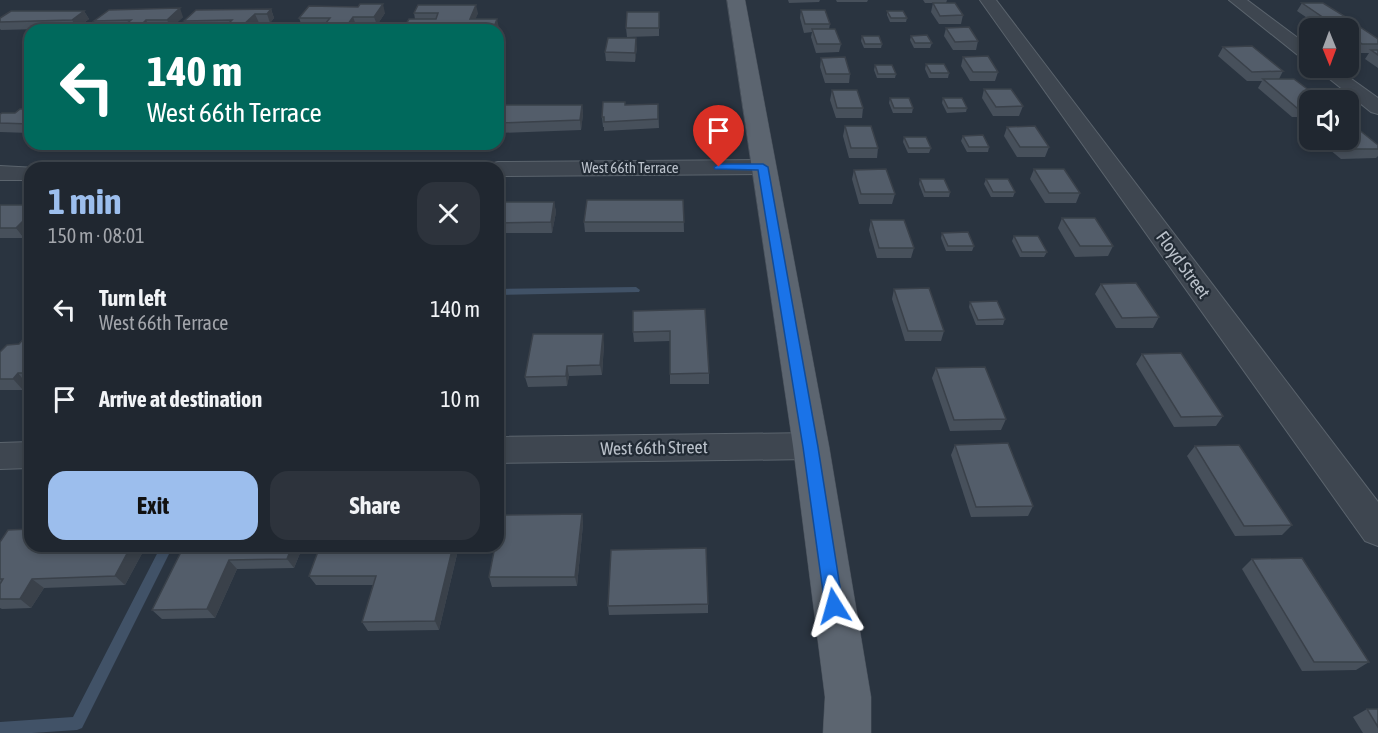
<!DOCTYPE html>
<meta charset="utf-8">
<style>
body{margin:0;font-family:"Asap Condensed",sans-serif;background:#2d333c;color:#f1f3f6;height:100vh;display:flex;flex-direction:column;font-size:22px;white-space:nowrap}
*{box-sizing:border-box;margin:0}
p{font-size:20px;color:#a2a5ab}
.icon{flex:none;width:33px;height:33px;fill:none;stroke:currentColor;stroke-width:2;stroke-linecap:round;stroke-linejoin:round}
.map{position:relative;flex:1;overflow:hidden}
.side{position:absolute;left:24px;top:162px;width:480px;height:390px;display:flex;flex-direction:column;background:#202730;border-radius:18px;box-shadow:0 3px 9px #0003,0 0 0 2px #3d444c}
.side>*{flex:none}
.guide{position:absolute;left:24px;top:24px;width:480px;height:126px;border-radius:18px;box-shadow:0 3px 9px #0003,0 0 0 2px #3d444c;background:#00695c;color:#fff;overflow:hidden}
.needle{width:39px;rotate:179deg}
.buttons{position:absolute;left:1299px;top:18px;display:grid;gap:12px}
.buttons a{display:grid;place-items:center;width:60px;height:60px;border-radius:12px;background:#202730;box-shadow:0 3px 9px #0003,0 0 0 2px #3d444c;font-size:30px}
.pin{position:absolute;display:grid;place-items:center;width:51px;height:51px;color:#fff;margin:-62px -26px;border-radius:50% 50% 50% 0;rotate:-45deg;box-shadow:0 0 6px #0007}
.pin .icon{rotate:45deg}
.me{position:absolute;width:66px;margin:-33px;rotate:352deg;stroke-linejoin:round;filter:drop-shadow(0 0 4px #0008)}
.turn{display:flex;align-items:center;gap:21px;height:126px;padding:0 24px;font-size:27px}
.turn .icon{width:78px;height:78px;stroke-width:2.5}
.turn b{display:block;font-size:42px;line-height:51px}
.round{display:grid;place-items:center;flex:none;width:63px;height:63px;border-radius:18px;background:#2d333c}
.head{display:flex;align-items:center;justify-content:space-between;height:102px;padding:0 24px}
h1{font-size:36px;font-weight:700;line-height:45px;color:#9cbeed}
.primary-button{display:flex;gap:12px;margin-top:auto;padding:12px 24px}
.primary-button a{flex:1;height:69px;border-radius:18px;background:#9cbeed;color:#111;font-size:24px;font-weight:700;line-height:69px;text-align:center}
.primary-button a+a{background:#2d333c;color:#f1f3f6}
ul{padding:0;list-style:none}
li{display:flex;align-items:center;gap:18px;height:90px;padding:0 24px}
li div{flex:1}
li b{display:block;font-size:22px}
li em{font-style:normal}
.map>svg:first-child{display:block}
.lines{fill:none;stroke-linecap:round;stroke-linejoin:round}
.stream{fill:#415267;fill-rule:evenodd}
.street-casing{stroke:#5b646d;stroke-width:2}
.primary-casing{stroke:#474f59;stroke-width:1}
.street{fill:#3e4650;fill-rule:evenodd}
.primary{fill:#5c6570;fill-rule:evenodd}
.wall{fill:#47505b}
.shaded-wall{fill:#3a414a}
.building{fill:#535d6a;stroke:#3a414a;stroke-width:1.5}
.route{fill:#1a73e8;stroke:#114b97;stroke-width:1.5}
.labels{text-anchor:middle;stroke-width:4.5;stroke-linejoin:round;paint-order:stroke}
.far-street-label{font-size:15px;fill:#bac1ca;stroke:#222b35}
.street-label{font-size:18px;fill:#bac1ca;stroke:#222b35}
</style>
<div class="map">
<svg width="1378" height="733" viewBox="0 0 1378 733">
<rect width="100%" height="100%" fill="#2a3440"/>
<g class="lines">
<g class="stream">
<polygon points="636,287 640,290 639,292 498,295 498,289"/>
<polygon points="161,546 173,546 82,728 77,730 32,733 0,733 0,722 73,717"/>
</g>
<g class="street-casing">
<g id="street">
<polygon points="980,0 996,0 1378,502 1378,546 1365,541"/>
<polygon points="1229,0 1247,0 1310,47 1310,61 1304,60"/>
<polygon points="1316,68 1336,68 1378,98 1378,114 1371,112"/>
<polygon points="763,160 771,162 774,167 771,172 763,174 498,176 498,168 487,168 490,164 498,162"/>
<polygon points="0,166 37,168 30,168 30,180 0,180"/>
<polygon points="811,433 823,437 827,446 823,455 811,459 498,463 498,437"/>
<polygon points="30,442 30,468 0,469 0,443"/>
</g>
</g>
<g class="primary-casing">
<polygon id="primary" points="727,0 745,0 829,446 871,697 871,733 823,733 825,697 793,446"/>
</g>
<use href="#street" class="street"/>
<use href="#primary" class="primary"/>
</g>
<g class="wall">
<polygon points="788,0 820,0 819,2 789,3"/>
<polygon points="836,0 868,0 867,2 837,2"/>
<polygon points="923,0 947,0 946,3 925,3"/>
<polygon points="933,3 963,15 961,24 939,24 931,12"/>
<polygon points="1302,3 1349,19 1345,25 1378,39 1378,68 1365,59 1369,53 1356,53 1348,47 1348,28 1322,28 1297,11"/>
<polygon points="271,9 274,18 270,23 259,23 250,30 228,30 228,29 188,29 184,21"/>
<polygon points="801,10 830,24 829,29 841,44 839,52 816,53 811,37 812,32 804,33 800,18"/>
<polygon points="84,11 89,19 77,28 1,30 0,29 0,18"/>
<polygon points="887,11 907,18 906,22 890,22 887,15"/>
<polygon points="659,12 659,36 627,37 626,28"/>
<polygon points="385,13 377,25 356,25 353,30 327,30 325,26 302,26 299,18"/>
<polygon points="414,13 478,13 475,19 499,28 498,30 403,30 415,19"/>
<polygon points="183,17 171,28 151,29 149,30 127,30 127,29 99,30 94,21"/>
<polygon points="946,28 978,41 976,50 953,50 944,36"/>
<polygon points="862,36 882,44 881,48 864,48 861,41"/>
<polygon points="911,36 932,43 930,48 914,48 910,40"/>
<polygon points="637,47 635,62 606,61 605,52"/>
<polygon points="1223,47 1283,71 1279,79 1310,100 1310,132 1302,126 1308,117 1292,117 1258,88 1262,81 1247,81 1218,56"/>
<polygon points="963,57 998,72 995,81 970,81 961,66"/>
<polygon points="821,58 850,74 849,83 825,83 820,67"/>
<polygon points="926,64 949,73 948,78 929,78 925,69"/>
<polygon points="875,65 896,74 895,78 877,78 874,70"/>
<polygon points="984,89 1023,106 1019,116 993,116 982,98"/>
<polygon points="832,90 863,108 862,118 836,118 830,100"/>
<polygon points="890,98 913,108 912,113 893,113 889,103"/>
<polygon points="943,98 967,108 966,112 947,113 942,103"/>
<polygon points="658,104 659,128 604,131 604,127 603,127 602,117 625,105"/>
<polygon points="582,105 583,114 581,130 498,133 498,115"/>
<polygon points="30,109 30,133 0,132 0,114 15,113"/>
<polygon points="845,126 878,148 877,158 849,158 843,136"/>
<polygon points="1007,127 1049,147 1045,157 1017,157 1004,136"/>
<polygon points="963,136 989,147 988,152 967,152 961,141"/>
<polygon points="904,137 931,148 929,153 908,153 903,142"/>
<polygon points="1318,140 1348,140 1378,145 1378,156 1376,158 1341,159"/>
<polygon points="1034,169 1080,193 1076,203 1045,203 1030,179"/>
<polygon points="854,170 895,194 892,204 859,204 852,179"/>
<polygon points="920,179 950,192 949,197 924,197 919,184"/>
<polygon points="986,179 1015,192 1013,197 991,197 984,184"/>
<polygon points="683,200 684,232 585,232 584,222"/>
<polygon points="498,202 554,202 556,212 552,233 498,233"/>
<polygon points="0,205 24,238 0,238"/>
<polygon points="1062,218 1113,246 1108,256 1075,257 1058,228"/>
<polygon points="871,220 914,248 911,258 877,258 869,230"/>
<polygon points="942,233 974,246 972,251 946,251 941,238"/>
<polygon points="1014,236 1047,252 1044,257 1020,257 1012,241"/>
<polygon points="1101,284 1159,317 1153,328 1116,328 1095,294"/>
<polygon points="894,289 944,331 941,341 905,341 892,299"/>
<polygon points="970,302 1005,319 1003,325 976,325 969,307"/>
<polygon points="705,309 709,373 709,384 670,384 670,341 634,342 633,332"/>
<polygon points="30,336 30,383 27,384 23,390 0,390 0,352 19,344"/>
<polygon points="604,344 602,375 569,376 567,386 528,387 525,377"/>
<polygon points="1142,354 1223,416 1216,426 1174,427 1136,364"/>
<polygon points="936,368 1006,419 1001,430 950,431 932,378"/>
<polygon points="955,445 1033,506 1028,516 971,517 951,455"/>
<polygon points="1195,446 1292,525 1282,535 1235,536 1187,456"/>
<polygon points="582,514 583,524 577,586 492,587 489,577"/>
<polygon points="0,542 30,546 146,546 125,585 44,588 31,608 2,609 0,608"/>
<polygon points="184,546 303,546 294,568 237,569 215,618 162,619 152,610"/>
<polygon points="320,546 459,546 439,630 368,631 362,622 373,585 316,585 309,576"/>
<polygon points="1252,559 1369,662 1356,670 1302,671 1242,569"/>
<polygon points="708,604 708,613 609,615 608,606"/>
<polygon points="1367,709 1378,709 1378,733 1363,733 1353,717"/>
</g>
<g class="shaded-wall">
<polygon points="383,4 385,13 377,25 374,17"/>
<polygon points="476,5 478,13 472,28 470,19"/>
<polygon points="180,8 183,17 171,28 167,20"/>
<polygon points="271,9 274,18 270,23 267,14"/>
<polygon points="84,11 89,19 77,28 72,20"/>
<polygon points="255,14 259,23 250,30 243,30 242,26"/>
<polygon points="353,17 356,25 353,30 350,30 348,24"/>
<polygon points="497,19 499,28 498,30 495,30 494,27"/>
<polygon points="146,20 151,29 149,30 143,30 141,25"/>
<polygon points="636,38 637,47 635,62 635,53"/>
<polygon points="582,105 583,114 581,130 580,120"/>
<polygon points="554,202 556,212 552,233 551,222"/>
<polygon points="30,214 30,232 24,238 16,228"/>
<polygon points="603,334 604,344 602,375 600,365"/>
<polygon points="567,366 569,376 567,386 566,376"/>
<polygon points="18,373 27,384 23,390 13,379"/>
<polygon points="582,514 583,524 577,586 575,577"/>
<polygon points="131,546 146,546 125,585 115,576"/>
<polygon points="292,546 303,546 294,568 287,559"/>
<polygon points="453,546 459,546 439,630 435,621"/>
<polygon points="229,560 237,569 215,618 207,609"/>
<polygon points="32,579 44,588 31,608 20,599"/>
</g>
<g class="building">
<polygon points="933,3 955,3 963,15 940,16"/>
<polygon points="1302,3 1323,3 1349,19 1327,20"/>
<polygon points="360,4 383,4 374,17 353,17 348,24 325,24 330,18 299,18 309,6 358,7"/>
<polygon points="418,5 476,5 470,19 497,19 494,27 453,26 452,28 440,30 403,29 409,19 436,19 438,13 414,13"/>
<polygon points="180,8 167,20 146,20 141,25 125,25 131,20 94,21 109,10"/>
<polygon points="271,9 267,14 255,14 242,26 226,26 232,20 184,21 196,10"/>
<polygon points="801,10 825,10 830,24 805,24"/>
<polygon points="11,11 84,11 72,20 0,22 0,18"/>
<polygon points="887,11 903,11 907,18 891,18"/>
<polygon points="627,12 659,12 659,28 626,28"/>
<polygon points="1335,25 1357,25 1378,39 1378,44 1362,44 1348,35 1348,28 1339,28"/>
<polygon points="969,27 978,41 955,42 946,28"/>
<polygon points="812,29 835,29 841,44 817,44"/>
<polygon points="927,35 932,43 915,43 911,36"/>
<polygon points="862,36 879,36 882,44 865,44"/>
<polygon points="608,38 636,38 635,53 605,52"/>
<polygon points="1252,46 1283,71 1252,72 1223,47"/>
<polygon points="1371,50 1378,50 1378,55"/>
<polygon points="988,56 998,72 973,72 963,57"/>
<polygon points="845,57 850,74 826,74 821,58"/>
<polygon points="926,64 944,64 949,73 931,73"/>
<polygon points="875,65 892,65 896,74 878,74"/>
<polygon points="1263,79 1294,79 1322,100 1310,100 1310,108 1297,108"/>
<polygon points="984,89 1011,89 1023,106 996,107"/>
<polygon points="832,90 857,90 863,108 837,108"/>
<polygon points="890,98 909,98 913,108 894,108"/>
<polygon points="943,98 962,98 967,108 948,108"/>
<polygon points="603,102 625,102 625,105 658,104 658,119 604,122 604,117 602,117"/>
<polygon points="501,105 582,105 580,120 498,123 498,115"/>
<polygon points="20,109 30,109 30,124 0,123 0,114 2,113 15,113"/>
<polygon points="1348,121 1378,145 1378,149 1348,149 1336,140 1348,140"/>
<polygon points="845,126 871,126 878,148 851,148"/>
<polygon points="1035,126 1049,147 1020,147 1007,127"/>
<polygon points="983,135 989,147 969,147 963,136"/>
<polygon points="904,137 926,137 931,148 909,148"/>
<polygon points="886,169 895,194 861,194 854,170"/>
<polygon points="1034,169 1064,169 1080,193 1049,193"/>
<polygon points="920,179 944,179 950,192 925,192"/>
<polygon points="986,179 1008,179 1015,192 993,192"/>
<polygon points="587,200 683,200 684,222 584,222"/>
<polygon points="498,202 554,202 551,222 498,223"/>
<polygon points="0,205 30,205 30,214 16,228 0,228"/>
<polygon points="1062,218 1095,218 1113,246 1080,246"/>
<polygon points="871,220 904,220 914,248 879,248"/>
<polygon points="968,232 974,246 948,246 942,233"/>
<polygon points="1014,236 1038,236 1047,252 1022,252"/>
<polygon points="1136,283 1159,317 1122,318 1101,284"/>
<polygon points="929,288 944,331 908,331 894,289"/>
<polygon points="997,301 1005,319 978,320 970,302"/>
<polygon points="705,309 709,373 670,374 670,331 633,332 633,311"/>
<polygon points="533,334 603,334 600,365 567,366 566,376 525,377"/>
<polygon points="26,336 30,336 30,373 18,373 13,379 0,379 0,352 7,345 19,344"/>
<polygon points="1181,353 1223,416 1181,417 1142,354"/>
<polygon points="985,367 1006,419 954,420 936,368"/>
<polygon points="1008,443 1033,506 976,507 955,445"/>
<polygon points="1239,445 1292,525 1244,526 1195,446"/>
<polygon points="582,514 575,577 489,577 495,546 498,546 498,529 501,515"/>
<polygon points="30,529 30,546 131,546 115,576 32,579 20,599 0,599 0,584 3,579 0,579 0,542 8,530"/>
<polygon points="184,546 292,546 287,559 229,560 207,609 152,610"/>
<polygon points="320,546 453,546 435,621 362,622 376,576 309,576"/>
<polygon points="706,548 708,604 608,606 611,550"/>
<polygon points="1302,558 1369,662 1314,662 1252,559"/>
<polygon points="1367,709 1378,709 1378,727"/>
</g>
<polygon class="route" points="719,164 763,164 768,167 818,447 843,606 840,612 834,614 828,612 825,606 803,447 758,170 715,169 714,167"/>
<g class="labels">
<g class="far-street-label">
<text x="630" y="173">West 66th Terrace</text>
</g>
<g class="street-label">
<text transform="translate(1183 265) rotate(54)" y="6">Floyd Street</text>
<text transform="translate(654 448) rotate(-1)" y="6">West 66th Street</text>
</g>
</g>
</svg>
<div class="buttons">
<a><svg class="needle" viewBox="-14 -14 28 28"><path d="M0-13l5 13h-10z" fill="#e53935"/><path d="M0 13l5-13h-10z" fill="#a2a5ab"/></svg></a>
<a><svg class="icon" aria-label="sound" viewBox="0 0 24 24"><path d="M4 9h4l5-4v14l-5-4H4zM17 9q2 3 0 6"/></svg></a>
</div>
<div class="pin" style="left:719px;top:167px;background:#d93025"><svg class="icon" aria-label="arrive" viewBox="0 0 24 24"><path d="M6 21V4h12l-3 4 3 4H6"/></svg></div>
<svg class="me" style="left:834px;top:606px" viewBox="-20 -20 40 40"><path d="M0-17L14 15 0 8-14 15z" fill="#1a73e8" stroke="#fff" stroke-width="4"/></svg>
<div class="guide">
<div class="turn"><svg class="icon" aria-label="left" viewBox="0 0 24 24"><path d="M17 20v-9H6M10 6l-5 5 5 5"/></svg><div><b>140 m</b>West 66th Terrace</div></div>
</div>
<section class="side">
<div class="head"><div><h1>1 min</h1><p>150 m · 08:01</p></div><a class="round"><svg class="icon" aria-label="close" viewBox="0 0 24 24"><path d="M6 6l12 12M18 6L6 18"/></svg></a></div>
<ul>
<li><svg class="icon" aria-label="left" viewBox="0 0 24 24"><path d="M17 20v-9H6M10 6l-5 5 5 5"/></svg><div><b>Turn left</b><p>West 66th Terrace</p></div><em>140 m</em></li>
<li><svg class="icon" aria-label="arrive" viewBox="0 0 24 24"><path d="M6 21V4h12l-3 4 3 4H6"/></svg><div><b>Arrive at destination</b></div><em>10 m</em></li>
</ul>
<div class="primary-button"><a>Exit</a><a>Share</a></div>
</section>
</div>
